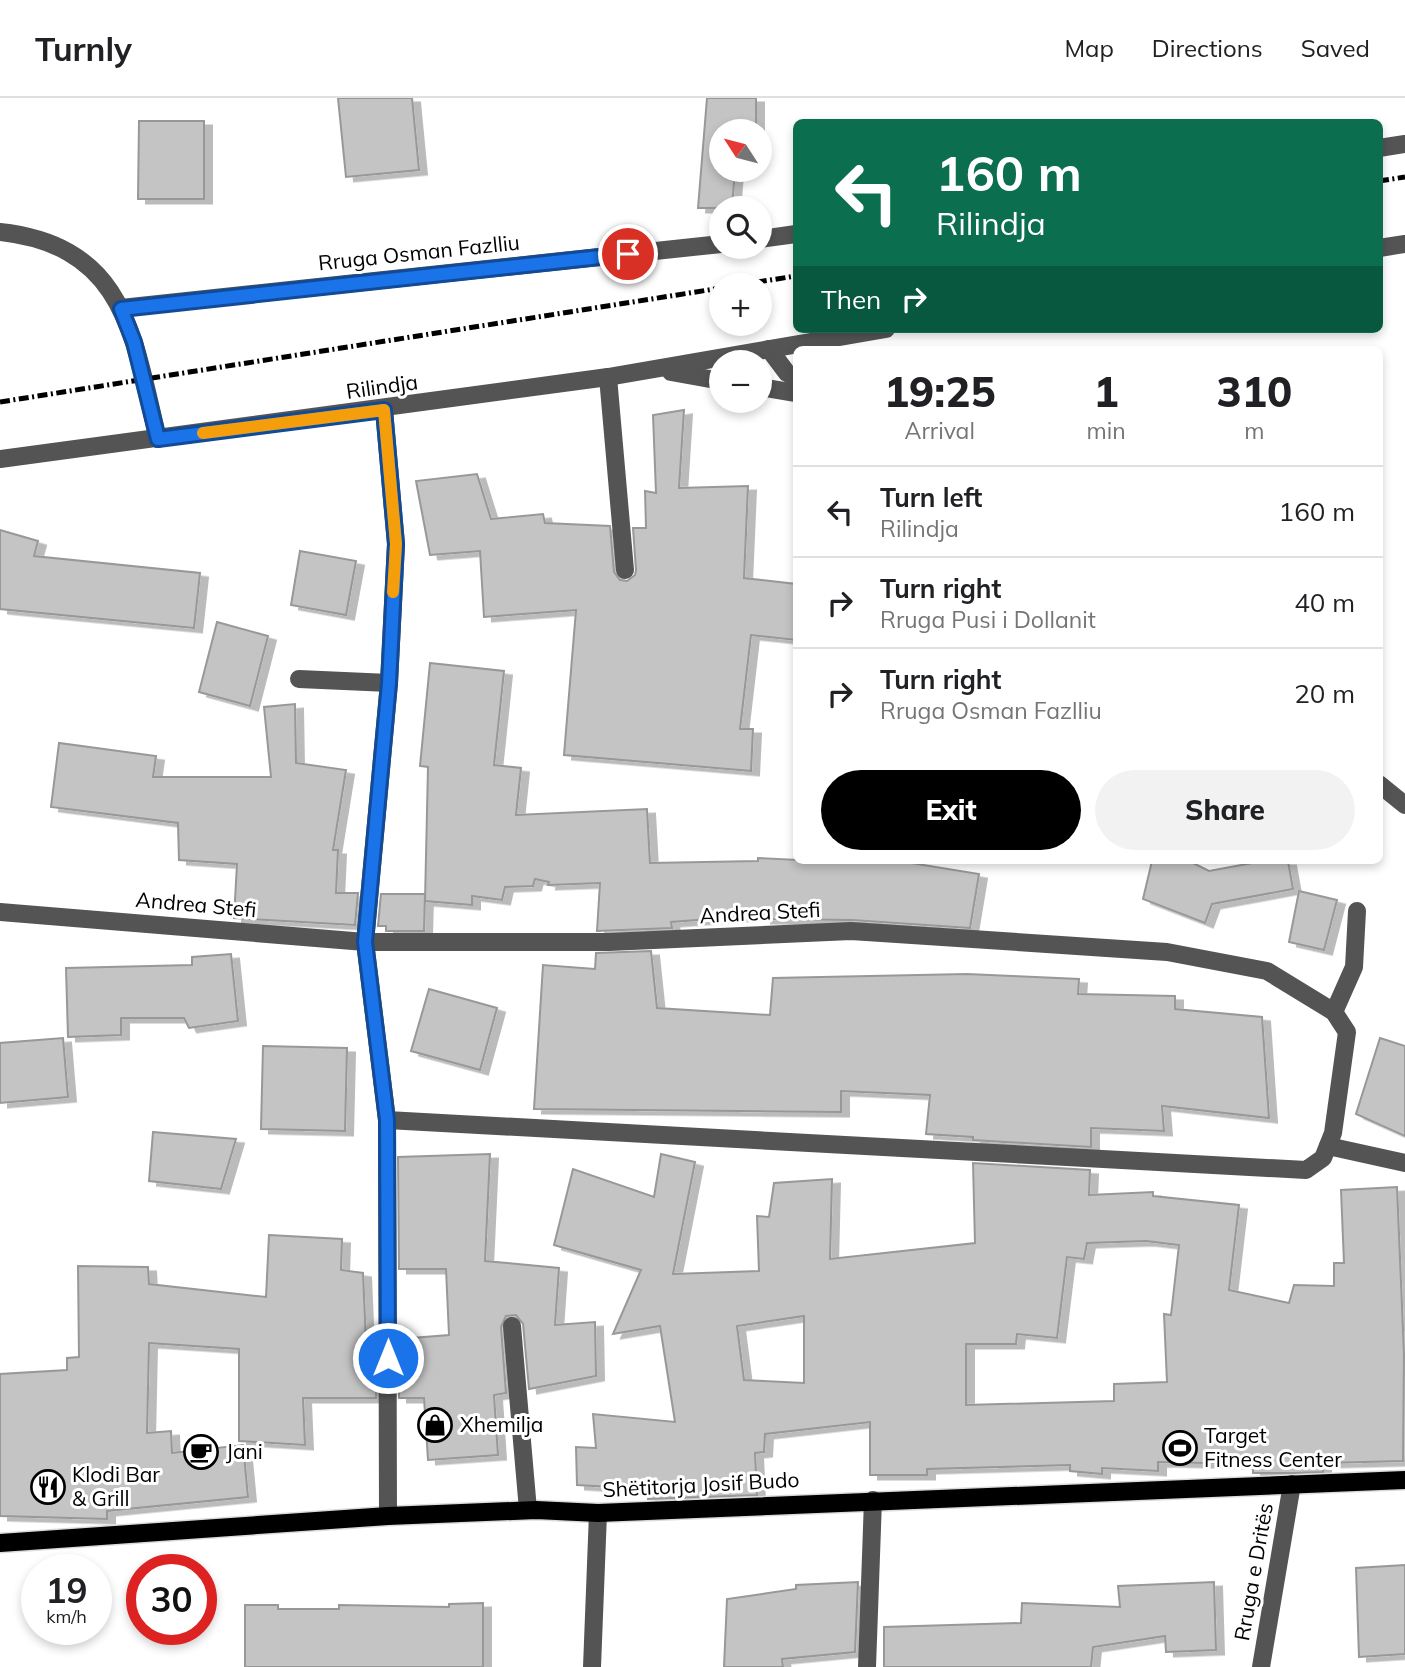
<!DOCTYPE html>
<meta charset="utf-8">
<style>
body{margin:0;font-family:Mulish,sans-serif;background:#f2f2f2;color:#202124;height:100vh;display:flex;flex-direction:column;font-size:26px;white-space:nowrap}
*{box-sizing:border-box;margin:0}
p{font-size:23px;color:#757577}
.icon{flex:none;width:38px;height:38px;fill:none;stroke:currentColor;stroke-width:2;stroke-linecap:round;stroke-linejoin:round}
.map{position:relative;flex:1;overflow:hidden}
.details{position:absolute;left:793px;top:248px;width:590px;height:518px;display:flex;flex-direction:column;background:#fff;border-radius:10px;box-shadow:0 4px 10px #0003}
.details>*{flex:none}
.guide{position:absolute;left:793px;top:21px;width:590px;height:214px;border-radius:10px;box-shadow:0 4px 10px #0003;background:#0b6e4f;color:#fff;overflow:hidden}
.needle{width:46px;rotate:306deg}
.buttons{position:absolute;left:709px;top:21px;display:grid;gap:14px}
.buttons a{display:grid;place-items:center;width:63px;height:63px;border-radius:50%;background:#fff;box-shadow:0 4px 10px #0003;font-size:35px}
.speed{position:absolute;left:21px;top:1456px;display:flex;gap:14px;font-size:35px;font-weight:700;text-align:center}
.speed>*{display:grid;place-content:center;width:91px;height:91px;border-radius:50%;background:#fff;box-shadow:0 4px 10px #0003;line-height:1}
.speed small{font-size:18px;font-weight:400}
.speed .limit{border:10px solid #d22;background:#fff;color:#111}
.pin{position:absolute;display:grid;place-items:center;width:60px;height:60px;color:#fff;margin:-30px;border:4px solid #fff;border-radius:50%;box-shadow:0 2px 7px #0007}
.me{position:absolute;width:77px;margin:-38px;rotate:0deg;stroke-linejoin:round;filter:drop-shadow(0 0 5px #0008)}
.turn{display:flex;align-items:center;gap:24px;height:147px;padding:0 28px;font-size:32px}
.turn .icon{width:91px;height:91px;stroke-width:2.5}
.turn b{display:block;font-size:49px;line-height:60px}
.then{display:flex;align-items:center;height:66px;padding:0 28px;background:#0003;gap:14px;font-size:26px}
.eta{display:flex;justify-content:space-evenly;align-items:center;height:119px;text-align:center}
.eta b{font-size:42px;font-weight:800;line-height:49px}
.action{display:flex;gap:14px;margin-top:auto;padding:14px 28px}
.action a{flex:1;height:80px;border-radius:42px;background:#000;color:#fff;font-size:28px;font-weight:800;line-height:80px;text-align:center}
.action a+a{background:#f2f2f2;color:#202124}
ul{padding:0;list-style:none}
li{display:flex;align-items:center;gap:21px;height:91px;padding:0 28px;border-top:2px solid #e0e0e0}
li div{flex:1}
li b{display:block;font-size:26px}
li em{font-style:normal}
header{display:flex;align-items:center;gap:42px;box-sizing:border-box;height:98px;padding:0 35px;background:#fff;border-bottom:2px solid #e0e0e0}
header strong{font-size:33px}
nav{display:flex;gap:38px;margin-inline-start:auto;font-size:24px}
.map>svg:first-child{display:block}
.building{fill:#c4c4c4;stroke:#989898;stroke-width:2;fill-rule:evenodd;filter:url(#shadow)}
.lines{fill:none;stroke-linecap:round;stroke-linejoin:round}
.major-casing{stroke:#dbdbdb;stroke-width:21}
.minor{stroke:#545454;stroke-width:18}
.major{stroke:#000;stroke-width:18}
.rail{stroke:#000;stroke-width:5;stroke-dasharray:10 3.5 2 3.5;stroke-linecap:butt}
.route-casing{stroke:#114b97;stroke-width:18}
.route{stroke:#1a73e8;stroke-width:12}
.slow{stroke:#f59e0b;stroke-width:12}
.labels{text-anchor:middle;stroke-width:6;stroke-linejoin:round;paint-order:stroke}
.street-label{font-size:21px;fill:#000;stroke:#fff}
.poi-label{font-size:21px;fill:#000;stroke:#fff;text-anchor:start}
</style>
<header>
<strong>Turnly</strong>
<nav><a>Map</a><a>Directions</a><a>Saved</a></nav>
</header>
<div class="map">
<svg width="1405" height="1569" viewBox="0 0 1405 1569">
<defs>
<filter id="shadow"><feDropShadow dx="8" dy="4.5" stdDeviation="0" flood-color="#0004"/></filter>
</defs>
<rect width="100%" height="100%" fill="#fff"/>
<g class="building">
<polygon points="338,0 412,0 419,72 346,79"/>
<polygon points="707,0 756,0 756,33 721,33 721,72 735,72 732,110 698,110"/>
<polygon points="139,23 204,23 204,101 138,101"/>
<polygon points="684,312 679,390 748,388 744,480 796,486 796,542 751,537 740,631 753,631 751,673 564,657 576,512 484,519 480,453 430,457 416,383 477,376 491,421 543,416 545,425 610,428 614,474 620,482 627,483 635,477 636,472 633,430 646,430 645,393 656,395 653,317"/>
<polygon points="0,432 38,443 34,458 200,475 194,530 0,511"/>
<polygon points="300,453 356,463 346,517 291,507"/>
<polygon points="217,524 268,538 250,608 199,594"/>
<polygon points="430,565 504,573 494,667 521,670 516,717 647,711 650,765 758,763 758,760 861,765 899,763 979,776 970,830 852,822 763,821 763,817 671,824 672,830 597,833 600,785 548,787 549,784 535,781 533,788 505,789 502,802 472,798 472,807 425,803 428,669 420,668"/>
<polygon points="295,606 296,665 346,672 333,752 338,752 336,795 358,795 355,827 234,820 237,766 179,762 178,725 51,709 59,645 156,658 153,679 271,679 264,609"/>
<polygon points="1152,763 1189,763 1209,773 1263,763 1288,763 1293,791 1212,806 1205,825 1143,801"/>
<polygon points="1299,793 1337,802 1324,852 1289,844"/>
<polygon points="381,796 425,796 424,833 386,833 386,828 378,828"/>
<polygon points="651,853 657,910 770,917 773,880 967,876 1079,881 1078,896 1175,898 1175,911 1262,919 1269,1020 1162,1008 1164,1033 1091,1030 1091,1049 973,1042 973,1039 926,1036 930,997 841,993 841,1014 534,1011 543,867 595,871 596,855"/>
<polygon points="231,856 238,923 189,930 184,920 121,920 121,937 68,939 66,870 192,867 192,859"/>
<polygon points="429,891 497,910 480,972 411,953"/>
<polygon points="63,940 68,999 0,1005 0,945"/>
<polygon points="1380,940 1405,948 1405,1038 1356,1016"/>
<polygon points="263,948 347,950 345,1033 261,1031"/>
<polygon points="153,1034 236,1041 221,1091 149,1083"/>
<polygon points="490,1056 485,1163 559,1170 555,1227 595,1224 596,1278 529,1291 523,1226 516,1217 506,1218 501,1229 506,1295 494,1297 498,1357 428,1362 424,1300 399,1300 399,1241 449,1237 446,1171 399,1171 398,1059"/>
<path d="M661,1056L695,1064L673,1176L759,1173L757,1118L769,1119L774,1085L832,1081L830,1161L975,1145L973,1065L1090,1072L1089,1097L1153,1094V1098L1239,1107L1229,1192L1289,1205L1294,1187L1334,1188V1165H1344L1341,1092L1397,1089L1404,1256L1403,1363L1323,1365V1374L1295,1375H1253V1366L1158,1364V1373L1102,1370V1376L1070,1373V1367L927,1371V1377H870V1324L765,1336L764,1354L755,1355L757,1397L648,1401L647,1391L577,1387L576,1349L596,1350L593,1316L675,1324L660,1228L613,1236L641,1172L554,1147L573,1071L654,1099ZM1146,1143L1179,1147L1171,1217L1164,1216L1167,1284L1114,1286V1303L966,1307V1246H1016L1017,1236L1057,1240L1067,1159L1084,1161L1087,1145ZM804,1218V1285L744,1282L737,1228Z"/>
<polygon points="269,1137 342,1141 341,1172 363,1175 366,1244 376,1243 376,1300 303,1300 305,1347 239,1343 239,1251 149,1245 147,1335 171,1333 172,1355 243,1347 248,1399 107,1413 107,1421 0,1418 0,1276 67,1272 67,1260 79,1259 78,1168 148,1169 149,1186 266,1199"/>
<polygon points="1405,1467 1405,1556 1359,1559 1356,1470"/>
<polygon points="858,1484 855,1554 782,1561 783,1569 724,1569 727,1501 796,1491 796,1487"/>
<polygon points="1214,1484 1216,1552 1166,1554 1165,1538 1093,1549 1091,1569 884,1569 884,1529 1021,1525 1022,1505 1120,1509 1118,1488"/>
<polygon points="483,1505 483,1569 245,1569 245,1507 278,1507 278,1511 339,1511 339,1507 449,1509 449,1506"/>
</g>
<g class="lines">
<g class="major-casing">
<polyline id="major" points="0,1445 388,1418 536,1412 598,1415 1405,1382"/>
</g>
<g class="minor">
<polyline points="1379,50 1405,46"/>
<path d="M0,134C126,148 133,238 158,341"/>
<polyline points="760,141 796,136"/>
<polyline points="1379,150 1405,146"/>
<polyline points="121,210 721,146"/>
<polyline points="769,251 787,275 796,280"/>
<polyline points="671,274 721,283"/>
<polyline points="608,279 625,472"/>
<polyline points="760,289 796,295"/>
<polyline points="384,312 396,446 389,585 365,844 387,1022 388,1418"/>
<polyline points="0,361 608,279 886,231"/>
<polyline points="299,581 389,585"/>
<polyline points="1379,686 1405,707"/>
<polyline points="0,814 365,844 609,844 851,833 1167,854 1267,873 1334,914 1347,934 1333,1035 1323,1060 1306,1072 387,1022"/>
<polyline points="1334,914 1354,869 1357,813"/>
<polyline points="1328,1048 1405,1065"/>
<polyline points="512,1228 528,1412"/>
<polyline points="592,1569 598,1415"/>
<polyline points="867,1569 873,1402"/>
<polyline points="1261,1569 1292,1386"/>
</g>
<use href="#major" class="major"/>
<g class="rail">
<polyline points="1379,83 1405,79"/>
<polyline points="738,187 796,178"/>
<polyline points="0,304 721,190"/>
</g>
</g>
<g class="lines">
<g class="route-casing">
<polyline id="route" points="388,1260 387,1022 365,844 389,585 396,446 384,312 158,341 134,244 121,211 628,156"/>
</g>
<use href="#route" class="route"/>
<polyline class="slow" points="203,335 384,312 396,446 393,494"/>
</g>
<defs>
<g id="shop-ring" transform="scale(1.75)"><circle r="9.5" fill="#fff" stroke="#000" stroke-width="1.5"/><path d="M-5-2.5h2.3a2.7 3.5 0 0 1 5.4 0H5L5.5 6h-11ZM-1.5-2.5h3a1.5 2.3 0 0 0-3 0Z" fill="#000"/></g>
<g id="stadium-ring" transform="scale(1.75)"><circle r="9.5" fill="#fff" stroke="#000" stroke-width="1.5"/><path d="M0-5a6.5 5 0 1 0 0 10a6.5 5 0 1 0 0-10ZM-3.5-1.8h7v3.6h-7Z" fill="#000"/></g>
<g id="cafe-ring" transform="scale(1.75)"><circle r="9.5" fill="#fff" stroke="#000" stroke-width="1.5"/><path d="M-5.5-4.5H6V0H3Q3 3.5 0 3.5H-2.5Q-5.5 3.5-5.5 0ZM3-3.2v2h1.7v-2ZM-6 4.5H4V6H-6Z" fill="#000"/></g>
<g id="restaurant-ring" transform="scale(1.75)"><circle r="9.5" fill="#fff" stroke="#000" stroke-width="1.5"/><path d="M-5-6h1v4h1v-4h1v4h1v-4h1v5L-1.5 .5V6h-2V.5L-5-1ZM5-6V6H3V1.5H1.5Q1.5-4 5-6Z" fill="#000"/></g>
</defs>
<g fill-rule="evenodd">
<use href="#shop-ring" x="435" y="1327"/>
<use href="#stadium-ring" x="1180" y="1350"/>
<use href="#cafe-ring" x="201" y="1354"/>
<use href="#restaurant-ring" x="48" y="1389"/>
</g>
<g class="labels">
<g class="street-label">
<text transform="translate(419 155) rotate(-6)" y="7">Rruga Osman Fazlliu</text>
<text transform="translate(382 289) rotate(-8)" y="7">Rilindja</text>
<text transform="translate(196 807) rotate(5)" y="7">Andrea Stefi</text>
<text transform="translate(760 815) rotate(-3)" y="7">Andrea Stefi</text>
<text transform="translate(701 1387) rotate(-3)" y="7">Shëtitorja Josif Budo</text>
<text transform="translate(1254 1474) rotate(-80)" y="7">Rruga e Dritës</text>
</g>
<g class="poi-label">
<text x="460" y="1334">Xhemilja</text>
<text x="1204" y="1345">Target<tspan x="1204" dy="24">Fitness Center</tspan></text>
<text x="226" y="1361">Jani</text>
<text x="72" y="1384">Klodi Bar<tspan x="72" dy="24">&amp; Grill</tspan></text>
</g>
</g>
</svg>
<div class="buttons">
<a><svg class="needle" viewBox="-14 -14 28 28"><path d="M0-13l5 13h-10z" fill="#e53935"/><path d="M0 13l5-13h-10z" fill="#757577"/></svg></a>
<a><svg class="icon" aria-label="search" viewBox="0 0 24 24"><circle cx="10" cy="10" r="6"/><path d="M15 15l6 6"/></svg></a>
<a>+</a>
<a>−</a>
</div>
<div class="speed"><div>19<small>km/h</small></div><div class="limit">30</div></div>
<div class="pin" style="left:628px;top:156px;background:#d93025"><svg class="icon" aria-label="arrive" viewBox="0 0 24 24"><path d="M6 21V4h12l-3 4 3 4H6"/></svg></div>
<svg class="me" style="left:388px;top:1260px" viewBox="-20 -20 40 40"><circle r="17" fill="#1a73e8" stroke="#fff" stroke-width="3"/><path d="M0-11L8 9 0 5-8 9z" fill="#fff"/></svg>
<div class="guide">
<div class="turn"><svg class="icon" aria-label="left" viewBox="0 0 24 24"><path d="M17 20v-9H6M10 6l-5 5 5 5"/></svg><div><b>160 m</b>Rilindja</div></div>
<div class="then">Then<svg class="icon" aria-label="right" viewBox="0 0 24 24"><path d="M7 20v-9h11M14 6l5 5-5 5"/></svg></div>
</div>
<section class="details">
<div class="eta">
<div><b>19:25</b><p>Arrival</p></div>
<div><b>1</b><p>min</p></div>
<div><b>310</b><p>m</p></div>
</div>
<ul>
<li><svg class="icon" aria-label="left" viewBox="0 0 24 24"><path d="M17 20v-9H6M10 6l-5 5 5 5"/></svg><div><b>Turn left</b><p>Rilindja</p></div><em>160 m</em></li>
<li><svg class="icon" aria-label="right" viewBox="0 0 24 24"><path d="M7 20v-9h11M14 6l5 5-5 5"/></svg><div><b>Turn right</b><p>Rruga Pusi i Dollanit</p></div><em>40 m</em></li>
<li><svg class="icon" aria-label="right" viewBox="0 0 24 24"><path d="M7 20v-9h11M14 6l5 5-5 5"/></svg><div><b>Turn right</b><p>Rruga Osman Fazlliu</p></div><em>20 m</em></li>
</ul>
<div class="action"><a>Exit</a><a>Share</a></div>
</section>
</div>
